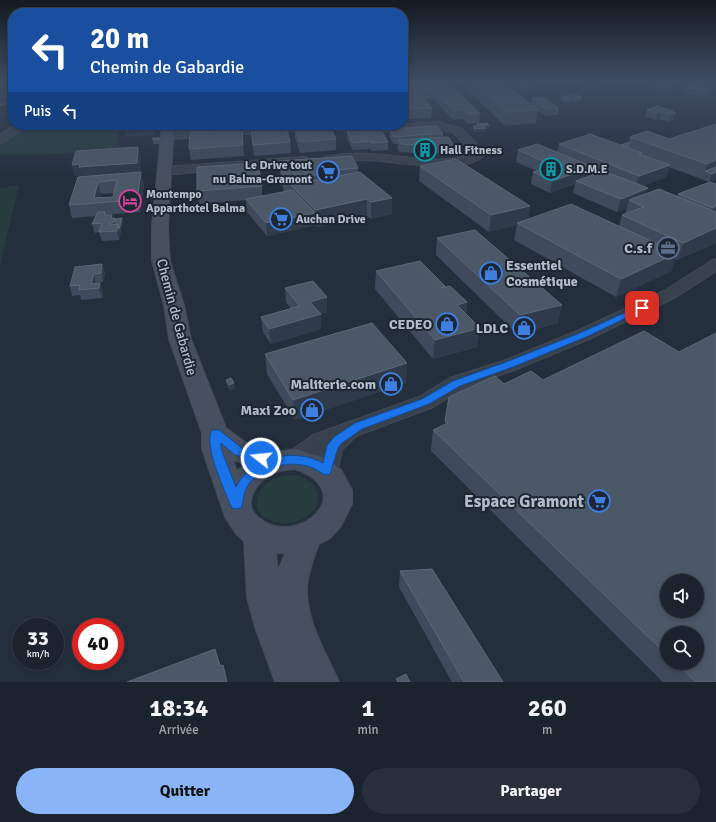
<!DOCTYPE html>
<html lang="fr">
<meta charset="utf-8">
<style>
body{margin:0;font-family:Signika,sans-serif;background:#282f3a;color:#f1f3f6;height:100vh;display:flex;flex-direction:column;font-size:15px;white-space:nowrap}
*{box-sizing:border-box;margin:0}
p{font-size:13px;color:#a0a4aa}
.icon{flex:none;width:22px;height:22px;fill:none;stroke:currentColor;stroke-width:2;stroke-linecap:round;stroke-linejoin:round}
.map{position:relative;height:682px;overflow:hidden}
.panel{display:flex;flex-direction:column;background:#1b232e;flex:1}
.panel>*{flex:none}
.guide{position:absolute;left:8px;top:8px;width:400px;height:122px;border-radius:16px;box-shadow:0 2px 6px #0003,0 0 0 1px #39404a;background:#1a4fa0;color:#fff;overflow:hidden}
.fabs{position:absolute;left:660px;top:574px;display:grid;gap:8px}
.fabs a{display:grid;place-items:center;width:44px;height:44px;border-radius:50%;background:#1b232e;box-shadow:0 2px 6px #0003,0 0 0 1px #39404a;font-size:20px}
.speed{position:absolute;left:12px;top:618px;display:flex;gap:8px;font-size:20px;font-weight:700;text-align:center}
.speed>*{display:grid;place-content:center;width:52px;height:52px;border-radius:50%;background:#1b232e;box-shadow:0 2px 6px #0003,0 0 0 1px #39404a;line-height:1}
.speed small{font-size:10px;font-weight:400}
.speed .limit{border:6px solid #d22;background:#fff;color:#111}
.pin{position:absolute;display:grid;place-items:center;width:34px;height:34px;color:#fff;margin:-17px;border-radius:8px;box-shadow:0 2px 6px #0006}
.me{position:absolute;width:44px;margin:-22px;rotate:286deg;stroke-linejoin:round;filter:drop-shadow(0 0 3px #0008)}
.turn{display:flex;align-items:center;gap:14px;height:84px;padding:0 16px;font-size:18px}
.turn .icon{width:52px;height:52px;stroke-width:2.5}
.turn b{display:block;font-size:28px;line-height:34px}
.then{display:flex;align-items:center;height:38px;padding:0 16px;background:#0003;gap:8px;font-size:15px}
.eta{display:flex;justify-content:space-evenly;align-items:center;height:68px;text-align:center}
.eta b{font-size:24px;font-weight:800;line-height:28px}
.action{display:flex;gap:8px;margin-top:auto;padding:8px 16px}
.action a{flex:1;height:46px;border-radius:24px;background:#8ab4f8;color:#111;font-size:16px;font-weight:800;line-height:46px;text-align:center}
.action a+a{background:#282f3a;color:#f1f3f6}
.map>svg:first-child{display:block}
.green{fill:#263c3f}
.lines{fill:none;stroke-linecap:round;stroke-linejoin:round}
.street-casing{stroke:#414a57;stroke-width:2}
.secondary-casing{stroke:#414a57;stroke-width:2}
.street{fill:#38414e;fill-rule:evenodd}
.secondary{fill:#465061;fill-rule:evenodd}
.rail{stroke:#5a6575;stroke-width:1.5;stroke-dasharray:2 2;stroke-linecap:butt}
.wall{fill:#3f4b5c;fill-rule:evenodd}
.shaded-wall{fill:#2f3b4b}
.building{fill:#4b5868;stroke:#5c6777;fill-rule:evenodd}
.route{fill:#1a73e8;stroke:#114b97}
.labels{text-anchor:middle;stroke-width:4;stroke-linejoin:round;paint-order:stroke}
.far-poi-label{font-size:12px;font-weight:bold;fill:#b4bcc9;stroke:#1d2633;text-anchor:start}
.poi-label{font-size:14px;font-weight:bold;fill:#b4bcc9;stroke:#1d2633;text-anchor:end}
.street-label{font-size:14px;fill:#b4bcc9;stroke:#1d2633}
.near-poi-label{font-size:17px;font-weight:bold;fill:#b4bcc9;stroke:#1d2633;text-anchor:end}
</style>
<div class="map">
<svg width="716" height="682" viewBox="0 0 716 682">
<rect width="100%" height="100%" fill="#242f3e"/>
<g class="green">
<polygon points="0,82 13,82 13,95 0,98"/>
<polygon points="28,125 118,125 117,144 121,148 118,150 65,154 0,155 0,143"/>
<polygon points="19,185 17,193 0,265 0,188"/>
<path d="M294,475C344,487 307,538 268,519C248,510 258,486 273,479C280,476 287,475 294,475Z"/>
</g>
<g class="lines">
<g class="street-casing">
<g id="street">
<path d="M438,122L462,129L482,150L484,155C469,175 393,161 369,160C356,160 342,161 329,162L325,161L323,159L325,157L329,156C343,154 358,153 372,154C401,155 446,167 472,153L454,133L437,128L368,132L318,129L168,139L163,136L168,133L287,125L368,126Z"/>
<polygon points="15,125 27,125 4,142 0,143 0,135"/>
<polygon points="303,157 307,158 309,160 307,162 164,175 160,174 158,171 160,168 164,167"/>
<path d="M716,259V271L676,297L589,339L517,369L464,388L433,407L356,436L342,450L337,471L334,477L326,480L318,477L315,471L319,454C309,461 301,469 288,465L285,459L288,453L313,435L419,397L450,378L503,361L577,331L664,291L711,261Z"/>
</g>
</g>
<g class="secondary-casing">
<path id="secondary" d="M162,125H174L168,226L169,248L170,261L184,305L191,339L226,428L248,444L275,452L296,449L327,459L341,470L352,490V504L341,526L330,538L319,544C314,557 309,571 307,585C305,620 326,652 339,682H275L256,630L247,598L244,541L236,534L225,517L202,449V433L169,339L164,305L152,261V226ZM233,460L245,464L237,471ZM295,469C361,492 297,549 259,518C240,503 258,480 274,473C280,470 288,470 295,469ZM276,553H285L278,571Z"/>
</g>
<use href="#street" class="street"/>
<use href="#secondary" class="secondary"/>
<polyline class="rail" points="0,105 13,102"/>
</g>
<g class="wall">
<path d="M403,82H427L426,86L480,113L479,123L467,124L463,119L453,120L433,99L425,100L432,108L431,118L408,119L403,112ZM417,91H421L420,95Z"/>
<polygon points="458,82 503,82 531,104 532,98 559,108 558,115 545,116 538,111 536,123 505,126 470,92 470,84 461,85"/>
<polygon points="508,82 526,82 530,85 529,91 521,92"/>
<polygon points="578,82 598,82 599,85 596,88 577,84"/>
<polygon points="622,82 634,82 633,84"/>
<polygon points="653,82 664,82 668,84 667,85 671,88 670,92 656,89 653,85"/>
<polygon points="684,86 713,88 711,95 704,96 692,95 682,92"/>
<polygon points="582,97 582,101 577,102 574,102 569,103 561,101 561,98"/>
<polygon points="647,110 673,112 674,120 669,122 659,119 656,120 645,117"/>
<path d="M716,124V179L709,182L669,167L666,177L642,186L646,194L678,197V194L716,184V243L677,260L675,259L671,271L616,297L514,240L517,225L489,232L419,181L420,166L530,206L528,219L619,226L622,215L625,214L627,208L617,212L573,193L575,184L550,193L531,184L533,172L537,171L516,162L518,150L557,152L559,144L621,145L629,142L630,137L669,139ZM592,170L599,172L591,175Z"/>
<polygon points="489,125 489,129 486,129 485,131 475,132 473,130 473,126"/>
<polygon points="295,126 336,139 336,150 300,153 295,137"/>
<polygon points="251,128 290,142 291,153 254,156"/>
<polygon points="242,129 244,156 191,160 189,149"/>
<polygon points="390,129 443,133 443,137 454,145 454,153 434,154 400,152 397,148 398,144 394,144 389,137"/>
<polygon points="347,131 388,142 388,150 371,151 370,149 353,150 347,138"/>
<polygon points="159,138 160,142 159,144 153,144 153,140"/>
<path d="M141,158L139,172L144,184L140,212L105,215L115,219L123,222L119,240L102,241L99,232L95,233L92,224L96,216L72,218L69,205L82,177L81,176H75L72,165ZM114,193L113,197L100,198L101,194Z"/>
<polygon points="279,161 358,168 358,172 392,198 392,214 371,219 367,216 317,227 316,225 267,236 247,212 246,200 199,204 197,191 262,186 262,196 284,192 280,173"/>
<polygon points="437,238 558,323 517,334 436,255"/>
<polygon points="102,264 105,274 103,282 96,283 103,292 102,298 81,300 80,295 72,296 70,286"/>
<polygon points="376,271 445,286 445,287 467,302 466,314 477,347 433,359 375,289"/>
<polygon points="285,288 327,297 327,312 320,314 321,329 271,344 263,332 261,317 291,309 286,302"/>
<path d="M679,352L716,682H663L431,451L433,430L445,425L449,397L504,384L543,380ZM667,633L697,663H667Z"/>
<polygon points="265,354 407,363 406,383 295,420 267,374"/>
<polygon points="226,380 235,389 230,390 227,385"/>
<polygon points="400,571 503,682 452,682 399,587"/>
</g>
<g class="shaded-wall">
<polygon points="599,82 599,85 596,88 597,84"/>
<polygon points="713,88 711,95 704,96 706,90"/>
<polygon points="582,97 582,101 577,102 577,99"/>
<polygon points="574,98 574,102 569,103 569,100"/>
<polygon points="673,111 672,115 676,113 674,120 669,122 671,115 671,112"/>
<polygon points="661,112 659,119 656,120 657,113"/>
<polygon points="154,125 155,130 155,135 126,137 125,130"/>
<polygon points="489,125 489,129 486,129 485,131 475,132 475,129 483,126"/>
<polygon points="138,147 141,158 139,175 82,179 81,176 75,176 72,165"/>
<polygon points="716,160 716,179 709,182 712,174 705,171 707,164"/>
<polygon points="670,165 666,177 635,188 639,176"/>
<polygon points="593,167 590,179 576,181 575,184 550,193 552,181"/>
<polygon points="141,172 144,184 140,212 137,200"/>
<polygon points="98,182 101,194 99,203 94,198"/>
<polygon points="648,188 644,200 629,200 627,208 617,212 621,199"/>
<polygon points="392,198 392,214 371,219 371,202"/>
<polygon points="367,199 367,216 317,227 316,210"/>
<polygon points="530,206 528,223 517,223 517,225 489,232 491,215"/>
<polygon points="716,206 716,217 708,220 713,208"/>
<polygon points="315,213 316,225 267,236 266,223"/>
<polygon points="112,215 114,222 115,218 117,226 116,229 114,222 111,218"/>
<polygon points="122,218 123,222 120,233 119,229"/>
<polygon points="118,224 120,233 119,240 117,231"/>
<polygon points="716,228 716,243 677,260 683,243"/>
<polygon points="677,253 671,271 616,297 621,279"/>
<polygon points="102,264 105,274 103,282 101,273"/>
<polygon points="94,274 96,283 91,284"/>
<polygon points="100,283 103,292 102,298 99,288"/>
<polygon points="327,297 327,312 311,316 310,302"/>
<polygon points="467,302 465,321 457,305"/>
<polygon points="562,305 558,323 517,334 520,315"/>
<polygon points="321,314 321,329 271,344 269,329"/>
<polygon points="480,328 477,347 433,359 435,340"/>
<polygon points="407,363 406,383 295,420 293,400"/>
<polygon points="234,383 235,389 230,390 229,385"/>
</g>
<g class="building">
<polygon points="473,82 503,82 538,110 507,112"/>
<polygon points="517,82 526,82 530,85 522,85"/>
<polygon points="581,82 599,82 597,84"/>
<polygon points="654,82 664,82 668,84 665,84 671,88 657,86"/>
<polygon points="450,85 480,113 468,114 464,109 453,110 434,90 425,90 421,86"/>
<polygon points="705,85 713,88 706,90 694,89 684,86"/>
<polygon points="413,86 432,108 409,109 403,102 403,87"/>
<polygon points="572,94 582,97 577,99 574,98 569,100 561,98"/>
<polygon points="532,98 544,98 559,108 546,109"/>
<polygon points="657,106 673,111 671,112 676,113 671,115 661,112 657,113 647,110"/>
<polygon points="487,123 489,125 483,126 486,128 475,129 473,126 477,126 477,124"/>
<polygon points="716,124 716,160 707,164 630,137 647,131 669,139"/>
<polygon points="125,125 154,125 153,128 125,130"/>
<polygon points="310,125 329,125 336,139 300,142 295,126"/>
<polygon points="286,126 290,142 253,145 251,128"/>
<polygon points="437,126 443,133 394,137 390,129"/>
<polygon points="242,129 243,145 189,149 190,132"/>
<polygon points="381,130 388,142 371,143 370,141 353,143 347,131"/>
<polygon points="590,134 642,153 639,154 670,165 639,176 559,144"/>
<polygon points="448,137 454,145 434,146 401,144 398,140"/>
<rect x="153" y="138" width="6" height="2"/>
<polygon points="629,142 628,147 621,145"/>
<polygon points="537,144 593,167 552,181 533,172 554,166 518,150"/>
<polygon points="138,147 137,163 79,167 80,164 72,165 76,151"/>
<polygon points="352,156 358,168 325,171 327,174 305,176 306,179 284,181 279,161"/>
<polygon points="456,159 530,206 491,215 420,166"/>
<polygon points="258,163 262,186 197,191 197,167"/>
<polygon points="716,167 716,172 712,174 705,171"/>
<polygon points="603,171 648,188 621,199 576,181"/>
<path d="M141,172L137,200L69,205L78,177ZM117,180L113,197L94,198L98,182Z"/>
<polygon points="360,172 392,198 371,202 367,199 316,210 291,185"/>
<polygon points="710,182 716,184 716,206 713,208 678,194"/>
<polygon points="659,189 716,212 716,228 683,243 622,215 644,207 629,200"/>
<polygon points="293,190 315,213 266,223 246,199"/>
<polygon points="571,204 677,253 621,279 517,223"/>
<polygon points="98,212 105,212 104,215 112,215 111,218 115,218 114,222 110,223 110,225 118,224 117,231 99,232 102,223 92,224"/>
<polygon points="122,218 119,229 118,224 116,224 116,222 115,219"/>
<polygon points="475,230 562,305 520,315 437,238"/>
<polygon points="420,261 445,286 441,288 450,286 467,302 457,305 480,328 435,340 376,271"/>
<polygon points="102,264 101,273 94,274 91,284 100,283 99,288 79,290 80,285 70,286 75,267"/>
<polygon points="313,281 327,297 310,302 321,314 269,329 261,317 300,306 285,288"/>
<polygon points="372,323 407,363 293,400 265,354"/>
<path d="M644,331L679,352L716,333V682H696L676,663H697V633H667V655L433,430L448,423L445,421L449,397L495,376L504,384L531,371L543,380ZM667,581H697V611H667Z"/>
<polygon points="231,378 234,383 229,385 226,380"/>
<polygon points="432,569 503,682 464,682 400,571"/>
<polygon points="215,649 220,666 223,665 227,682 127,682"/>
<polygon points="406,674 410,682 398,682 396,679"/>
</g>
<linearGradient id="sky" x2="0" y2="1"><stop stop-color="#141a22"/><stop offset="0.46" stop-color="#3f4d63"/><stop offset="1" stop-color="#3f4d63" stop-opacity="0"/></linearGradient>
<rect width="716" height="177" fill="url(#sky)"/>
<path class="route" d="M642,305L646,308L645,309L586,337L513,367L460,386L429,404L362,429L342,443L338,448L330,474L326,475C321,474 318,470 313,468C291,459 259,466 247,487C243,494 244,501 241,508L236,509L232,508L230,504C224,488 203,445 212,430H219L243,449L265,455L266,458L265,461L261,462L235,455L221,443V449L236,487C251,457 294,447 323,463L327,446L334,437L355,423L422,399L453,381L506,362L580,333Z"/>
<defs>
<g id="building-ring" transform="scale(1.15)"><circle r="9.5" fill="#1d2633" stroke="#0f9aa8" stroke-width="1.5"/><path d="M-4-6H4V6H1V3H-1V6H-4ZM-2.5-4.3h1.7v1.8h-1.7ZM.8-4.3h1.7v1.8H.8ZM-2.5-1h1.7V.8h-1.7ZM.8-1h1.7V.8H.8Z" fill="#0f9aa8"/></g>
<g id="supermarket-ring" transform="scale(1.15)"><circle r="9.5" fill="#1d2633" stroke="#3f7fe0" stroke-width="1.5"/><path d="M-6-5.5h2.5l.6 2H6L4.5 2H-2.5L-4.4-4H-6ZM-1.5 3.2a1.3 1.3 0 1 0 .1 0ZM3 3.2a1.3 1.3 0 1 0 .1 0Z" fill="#3f7fe0"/></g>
<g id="hotel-ring" transform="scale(1.15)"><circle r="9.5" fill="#1d2633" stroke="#d1479c" stroke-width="1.5"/><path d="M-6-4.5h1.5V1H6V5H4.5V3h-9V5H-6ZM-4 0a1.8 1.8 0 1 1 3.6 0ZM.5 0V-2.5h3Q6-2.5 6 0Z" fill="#d1479c"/></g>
<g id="office-ring" transform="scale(1.15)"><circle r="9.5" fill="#1d2633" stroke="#5c6f8a" stroke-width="1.5"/><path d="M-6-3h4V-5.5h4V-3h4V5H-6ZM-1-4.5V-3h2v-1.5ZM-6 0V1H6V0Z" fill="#5c6f8a"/></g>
<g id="shop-ring" transform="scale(1.15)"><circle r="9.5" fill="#1d2633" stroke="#3f7fe0" stroke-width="1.5"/><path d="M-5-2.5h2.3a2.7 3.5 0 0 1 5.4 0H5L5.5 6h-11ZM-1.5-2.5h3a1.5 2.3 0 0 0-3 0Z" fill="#3f7fe0"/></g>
</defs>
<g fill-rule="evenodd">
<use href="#building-ring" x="425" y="150"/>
<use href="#building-ring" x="551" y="169"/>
<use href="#supermarket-ring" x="328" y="172"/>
<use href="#hotel-ring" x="130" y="201"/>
<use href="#supermarket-ring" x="281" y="219"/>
<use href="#office-ring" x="668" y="248"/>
<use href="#shop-ring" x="491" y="273"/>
<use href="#shop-ring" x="447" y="324"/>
<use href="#shop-ring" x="524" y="328"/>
<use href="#shop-ring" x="391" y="384"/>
<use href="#shop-ring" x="312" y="410"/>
<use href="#supermarket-ring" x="599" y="501"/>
</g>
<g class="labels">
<g class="far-poi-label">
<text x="440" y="154">Hall Fitness</text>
<text x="312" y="169" text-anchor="end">Le Drive tout<tspan x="312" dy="14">nu Balma-Gramont</tspan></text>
<text x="566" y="173">S.D.M.E</text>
<text x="146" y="198">Montempo<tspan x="146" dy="14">Apparthotel Balma</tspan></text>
<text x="296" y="223">Auchan Drive</text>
</g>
<g class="poi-label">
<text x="652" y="253">C.s.f</text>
<text x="506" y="270" text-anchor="start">Essentiel<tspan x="506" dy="16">Cosmétique</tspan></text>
<text x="432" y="329">CEDEO</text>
<text x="508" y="333">LDLC</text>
<text x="376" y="389">Maliterie.com</text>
<text x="296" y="415">Maxi Zoo</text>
</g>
<g class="street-label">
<text transform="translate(177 317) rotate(75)" y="5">Chemin de Gabardie</text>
</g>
<g class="near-poi-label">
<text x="584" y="507">Espace Gramont</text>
</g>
</g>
</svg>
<div class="fabs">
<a><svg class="icon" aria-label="sound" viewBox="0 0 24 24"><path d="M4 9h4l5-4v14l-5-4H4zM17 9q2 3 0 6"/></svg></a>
<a><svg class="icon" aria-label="search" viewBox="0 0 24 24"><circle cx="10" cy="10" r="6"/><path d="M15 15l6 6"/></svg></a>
</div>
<div class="speed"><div>33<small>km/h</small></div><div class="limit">40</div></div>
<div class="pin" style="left:642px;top:308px;background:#d93025"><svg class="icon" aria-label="arrive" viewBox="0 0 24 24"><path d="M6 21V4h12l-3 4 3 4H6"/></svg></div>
<svg class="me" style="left:261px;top:458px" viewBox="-20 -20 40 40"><circle r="17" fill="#1a73e8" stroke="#fff" stroke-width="3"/><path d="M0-11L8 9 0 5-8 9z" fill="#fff"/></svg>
<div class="guide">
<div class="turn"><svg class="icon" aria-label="left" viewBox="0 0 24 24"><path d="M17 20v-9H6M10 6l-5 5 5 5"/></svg><div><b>20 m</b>Chemin de Gabardie</div></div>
<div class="then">Puis<svg class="icon" aria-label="left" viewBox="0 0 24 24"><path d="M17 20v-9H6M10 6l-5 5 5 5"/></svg></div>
</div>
</div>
<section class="panel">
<div class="eta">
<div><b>18:34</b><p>Arrivée</p></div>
<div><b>1</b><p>min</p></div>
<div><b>260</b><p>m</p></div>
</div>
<div class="action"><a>Quitter</a><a>Partager</a></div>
</section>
